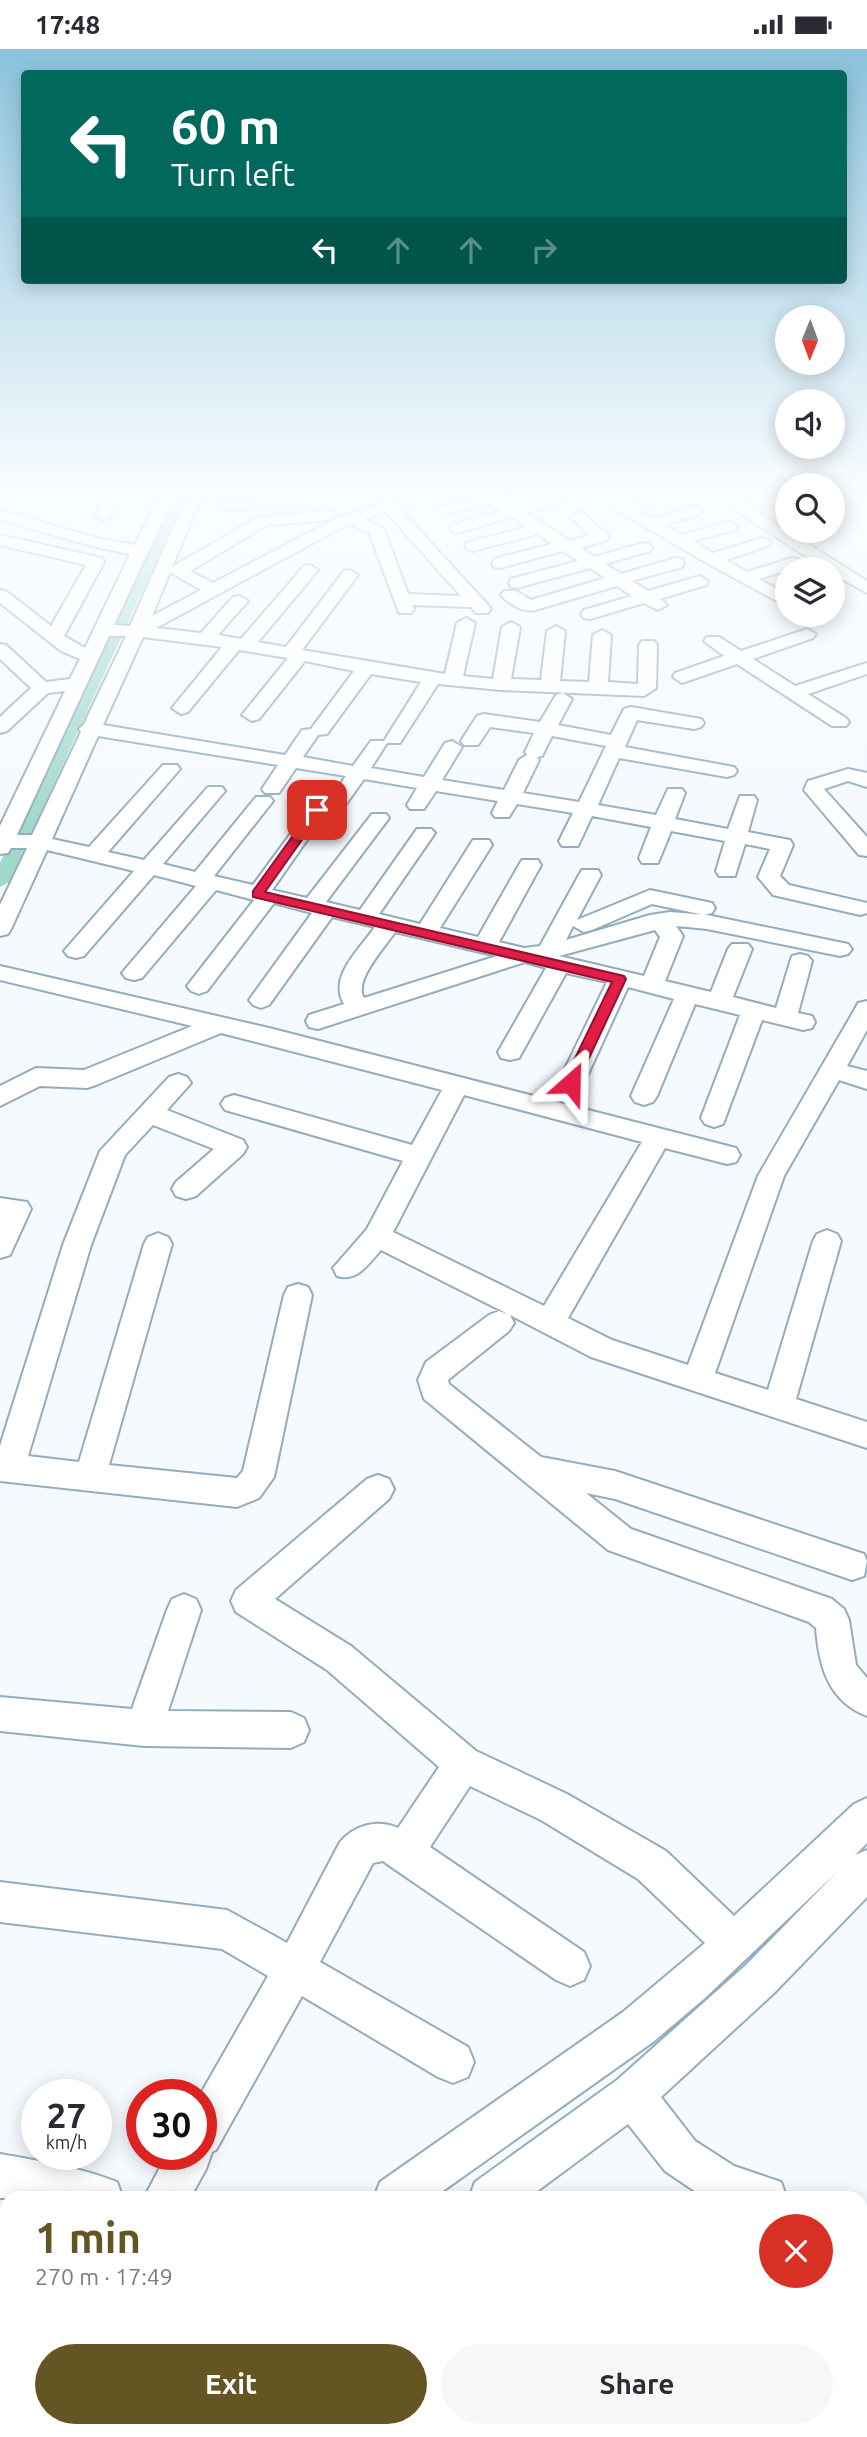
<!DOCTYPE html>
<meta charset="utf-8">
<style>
body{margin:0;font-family:Ubuntu,sans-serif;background:#f7f7f7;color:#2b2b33;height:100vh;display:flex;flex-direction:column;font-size:26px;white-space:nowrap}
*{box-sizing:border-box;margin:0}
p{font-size:23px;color:#7c7c81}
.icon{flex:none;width:38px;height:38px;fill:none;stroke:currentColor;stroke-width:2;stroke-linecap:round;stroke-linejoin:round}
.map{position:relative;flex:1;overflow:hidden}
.sheet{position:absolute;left:0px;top:2142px;width:868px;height:247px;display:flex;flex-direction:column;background:#fff;border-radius:21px 21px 0 0;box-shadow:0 4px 18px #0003}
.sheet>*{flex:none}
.top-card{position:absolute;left:21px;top:21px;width:826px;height:214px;border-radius:7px;box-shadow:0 4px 18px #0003;background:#00695c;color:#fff;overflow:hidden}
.needle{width:46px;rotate:181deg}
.fabs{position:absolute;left:775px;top:256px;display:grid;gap:14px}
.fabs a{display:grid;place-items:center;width:70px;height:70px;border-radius:50%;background:#fff;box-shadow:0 4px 18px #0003;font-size:35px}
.speed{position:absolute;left:21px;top:2030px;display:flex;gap:14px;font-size:35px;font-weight:700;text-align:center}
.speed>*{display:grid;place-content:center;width:91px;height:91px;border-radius:50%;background:#fff;box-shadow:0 4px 18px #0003;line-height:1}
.speed small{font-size:18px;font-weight:400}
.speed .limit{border:10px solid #d22;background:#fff;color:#111}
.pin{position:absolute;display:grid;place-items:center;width:60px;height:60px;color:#fff;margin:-30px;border-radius:14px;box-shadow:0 4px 10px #0006}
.me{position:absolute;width:77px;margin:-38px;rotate:25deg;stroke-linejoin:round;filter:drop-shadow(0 0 5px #0008)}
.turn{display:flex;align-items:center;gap:24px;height:147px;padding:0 35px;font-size:32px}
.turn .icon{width:91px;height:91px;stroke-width:2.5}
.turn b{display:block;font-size:49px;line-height:60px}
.lanes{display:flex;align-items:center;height:66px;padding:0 35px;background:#0003;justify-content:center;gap:35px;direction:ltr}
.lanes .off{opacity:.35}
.round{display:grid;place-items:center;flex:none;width:74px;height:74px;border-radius:37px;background:#f7f7f7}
.overview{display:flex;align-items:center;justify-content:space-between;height:119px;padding:0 35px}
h1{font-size:42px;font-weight:700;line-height:52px;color:#645623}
.action{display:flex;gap:14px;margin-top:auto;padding:14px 35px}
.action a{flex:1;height:80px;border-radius:42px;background:#645623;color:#fff;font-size:28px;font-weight:700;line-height:80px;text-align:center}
.action a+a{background:#f7f7f7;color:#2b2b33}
.status{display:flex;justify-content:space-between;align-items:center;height:49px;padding:0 35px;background:#fff;direction:ltr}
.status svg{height:19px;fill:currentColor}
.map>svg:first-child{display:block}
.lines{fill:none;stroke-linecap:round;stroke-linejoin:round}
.canal{fill:#a1d8cc;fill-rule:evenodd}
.minor-casing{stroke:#93adbe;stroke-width:4}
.minor{fill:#fff;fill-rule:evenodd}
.route{fill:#e11d48;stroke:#92132f;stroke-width:2}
</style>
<div class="status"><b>17:48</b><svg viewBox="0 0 49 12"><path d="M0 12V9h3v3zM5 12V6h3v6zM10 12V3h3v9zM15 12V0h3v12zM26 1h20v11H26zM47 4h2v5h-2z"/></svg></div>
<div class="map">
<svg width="867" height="2388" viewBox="0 0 867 2388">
<rect width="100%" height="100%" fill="#f5fafe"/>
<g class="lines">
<g class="canal">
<polygon points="174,447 186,447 9,833 0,838 0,814"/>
<polygon points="0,2173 7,2174 7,2210 0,2209"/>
<polygon points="575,2382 629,2382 632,2388 577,2388"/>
</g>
<g class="minor-casing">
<g id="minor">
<polygon points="106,447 121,447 109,469 103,471 95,466"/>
<path d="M159,447H174L114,576L130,577L187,447H202L172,518L257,469L330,461L338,466L330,471L267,476L190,522L213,534L337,469L380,455L378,447H392L394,450L405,447H426L424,450L399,459L488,556L491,560L488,564H476L471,558L412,556L414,560L411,564H399L369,483L348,475L156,579L201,584L233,548L239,547L248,552L218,586L241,590L304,517L310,516L318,521L258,593L286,598L344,522L350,521L358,526L302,601L445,625L457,574L466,569L475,574L463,627L493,630L502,578L511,573L520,578L511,630L541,631L547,582L556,577L565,582L560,632L589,633L593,586L602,581L611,586L608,633L638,635L639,596L642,592H654L657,596L656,639L644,647L501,641L438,635L400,694H387L371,719L424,728L445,694L452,692L462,698L442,731L504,741L519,711L527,706L525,703L534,684L490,678L478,696H464L461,692L477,667L484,665L540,673L556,646L563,644L572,650L558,676L611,686L624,660L631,658L701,670L704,674L701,678L694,680L637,671L625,698L734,718L737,722L734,726L727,728L619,709L598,756L656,766L668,740H682L685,744L675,770L728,780L740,747H754L757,751L748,783L790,791L793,796L780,827L789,836L867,854V864L860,866L773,846L758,828L770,800L745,795L735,827H719L716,822L725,792L671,782L658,814H642L639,809L651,778L592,767L578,797H562L559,792L573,764L517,755L509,768H495L492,764L498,752L436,742L424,760H410L407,756L417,739L364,730L344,758H330L327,754L346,727L296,719L279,744H265L262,740L278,716L98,687L52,790L89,798L163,716H177L180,720L108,803L144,811L208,738H222L225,742L163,815L195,823L256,748H270L273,752L214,827L253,836L311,757H325L328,761L272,841L307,849L372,765H386L389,769L326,853L360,861L417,780H431L435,784L379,865L420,875L473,791H489L492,796L440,879L478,888L519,816L522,811H538L541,816L499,893L524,899L540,897L579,826L582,821H598L601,826L577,871L650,841L712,854L715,859L712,864L704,866L652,855L592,881L584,883L573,877L566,891L650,866L670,863L707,866L848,895L852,900L848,905L840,907L707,880L676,877L683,887L665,932L711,943L728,900L732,895H748L752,900L733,948L776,959L792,907L800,905L808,907L812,912L798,964L812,967L815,973L812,979L803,981L762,971L723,1075L714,1078L705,1075L701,1069L740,966L695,955L657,1047L653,1053L644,1056L635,1053L631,1047L674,950L628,938L584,1034L580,1040L571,1043L562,1040L558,1034L607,933L566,924L519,1009L510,1011L501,1009L498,1003L546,919L525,913L318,980L309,978L306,972L309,966L344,955C328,928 359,901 375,878L332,868L269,956L261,959L253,956L249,951L312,864L274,854L207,942L199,945L191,942L187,937L254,851L216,841L142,929L134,931L126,929L122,924L196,837L154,826L84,907L76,909L68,907L64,902L134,822L47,801L11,880L8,885L0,887V856L27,799H11L8,804L0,805V777L65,642L48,644L7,682L0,684V668L31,639L0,610V595L6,596L46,633L70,630L80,610L61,602L0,554V541L6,542L51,577L86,516L0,496V486L102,509L104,513L64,587L85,599L130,505L92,497L0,471V461L100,490L135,496ZM386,463L461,547L408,545L384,480L364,470ZM170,523L201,541L152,567ZM109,587H126L84,675L79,680L81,683L32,786H17ZM143,588L222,598L172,659L181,665L188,663L239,601L288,609L242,666L252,672L259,670L305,612L354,622L311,680L302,681L285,706L103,676ZM371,625L421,633L384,692H371L353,717L303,708L318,686L327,685ZM552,687L606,697L579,753L523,744L539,711L537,708L542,707ZM655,881L660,888L644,927L559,907ZM395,883L497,907L364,949C353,932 385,898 395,883Z"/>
<polygon points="285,447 343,447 335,452 228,461 220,456 228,451"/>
<path d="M481,447H504L503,449L516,457L554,447L560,448L563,451L560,454L526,464L570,492L590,486L571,468L579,463L585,465L609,488L607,491L581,499L594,508L644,494L650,496L652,499L650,502L605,515L621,525L676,509L682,510L684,514L682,518L632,532L648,542L700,527L708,532L706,536L660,550L667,556L658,561L644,554L590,570L584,569L581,565L584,561L632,547L617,537L535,561C523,564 509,555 501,546L504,542H516L531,551L605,529L590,519L517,539L511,538L509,534L511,530L578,512L563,502L500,519L494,518L492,514L494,510L552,495L537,485L473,502L467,500L465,497L467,494L526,478L512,468L458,484L452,482L450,479L452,476L501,462L489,454L445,466L437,461L439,458Z"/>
<polygon points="593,447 611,447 624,454 653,447 672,447 670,451 636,460 652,470 694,457 700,459 702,462 700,465 664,476 681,486 729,473 735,475 737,478 735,481 693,492 713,504 762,489 768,491 770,494 768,497 726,511 747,523 792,509 798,510 800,514 798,518 759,530 788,546 788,558 705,513"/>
<polygon points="714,447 732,447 867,532 867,544 833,525 833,520 825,520"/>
<polygon points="807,580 816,585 813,589 753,610 795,637 867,614 867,625 808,645 846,669 849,673 846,677 832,677 737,615 682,634 673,628 675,624 724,607 704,592 707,588 719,588 741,602"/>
<polygon points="848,720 867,724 867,738 848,732 824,740 867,788 867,807 859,806 804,741 808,732"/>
<path d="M0,917L269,979L736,1099L740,1106L736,1113L727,1115L665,1099L568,1269L612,1291L688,1316L758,1127L855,960L858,954L867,952V981L847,1017L867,1022V1040L839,1031L784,1127L715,1324L768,1341L813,1192L817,1185L827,1181L837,1185L841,1192L796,1350L867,1373V1399L591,1308L510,1266L514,1274L509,1282L448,1331L449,1335L541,1408L615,1422L864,1505L867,1512L864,1527L852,1531L615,1450L586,1444L631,1480L832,1550L844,1560L849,1571L856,1616L867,1629V1667C828,1652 819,1617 816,1579L809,1573L608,1501L424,1350L418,1331L426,1313L489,1266L499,1262L508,1265L381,1201C368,1215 358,1233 337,1227L333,1219L367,1180L403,1112L225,1061L221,1055L225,1049L234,1046L412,1096L442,1041L221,984L96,1036L87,1039L40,1037L0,1057V1037L36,1019L84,1021L192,977L0,931ZM464,1046L642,1093L544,1257L393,1183Z"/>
<polygon points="178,1025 187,1028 191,1034 167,1061 243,1091 247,1098 243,1105 196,1147 186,1150 176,1147 172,1140 176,1133 214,1100 153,1076 125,1106 91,1196 28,1407 79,1413 144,1195 148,1188 158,1184 168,1188 172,1195 109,1416 237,1429 243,1422 284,1246 288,1238 298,1235 308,1238 312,1246 274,1428 259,1449 237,1458 0,1432 0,1397 63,1196 100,1102 169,1028"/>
<polygon points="0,1149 27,1153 31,1160 10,1206 0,1209"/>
<path d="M378,1426L389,1430L394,1440L389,1450L275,1550L351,1597L476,1702L567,1745L666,1802L734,1867L854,1755L867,1749V1794L855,1806L867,1801V1848L774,1944L661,2048L695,2092L734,2117L781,2133L787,2149H705L665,2122L628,2075L528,2149H469L475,2133L617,2031L746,1916L838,1822L705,1949L653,1993L433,2149H374L380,2133L623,1963L705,1894L638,1830L541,1771L470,1737L430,1798L584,1903L590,1917L584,1931L570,1937L556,1931L390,1817L383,1812L373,1814L320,1913L468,1998L474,2013L468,2028L453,2034L438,2028L302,1947L216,2101L212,2103L206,2120L190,2149H144L167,2105H201L200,2046L268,1927L222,1900L0,1873V1833L227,1861L287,1894L340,1793C355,1776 377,1770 398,1779L439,1718L327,1621L236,1563L231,1552L236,1541L367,1430Z"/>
<polygon points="184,1545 196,1550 201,1561 168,1662 291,1663 304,1669 309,1681 304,1693 291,1699 144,1697 0,1682 0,1648 132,1660 167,1561 172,1550"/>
<path d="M0,2105C40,2112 79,2118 117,2133L123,2149H0Z"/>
<polygon points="861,2158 867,2160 867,2204 861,2202"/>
<polygon points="0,2277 7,2279 7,2325 0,2323"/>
<polygon points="7,2368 7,2382 57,2382 55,2388 0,2388 0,2371"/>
<polygon points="191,2382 309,2382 312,2388 188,2388"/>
<polygon points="772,2382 836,2382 839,2388 774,2388"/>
</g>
</g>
<use href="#minor" class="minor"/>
</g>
<linearGradient id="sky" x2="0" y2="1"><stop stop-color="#8bc2dd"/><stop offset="0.57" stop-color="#fafdff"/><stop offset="1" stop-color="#fafdff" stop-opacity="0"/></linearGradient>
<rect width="867" height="781" fill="url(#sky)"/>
<polygon class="route" points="317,758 323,761 265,843 624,927 626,930 576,1037 566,1037 563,1034 612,933 253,848 253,842 313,759"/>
</svg>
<div class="fabs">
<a><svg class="needle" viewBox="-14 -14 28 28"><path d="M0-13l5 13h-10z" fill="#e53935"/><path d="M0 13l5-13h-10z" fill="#7c7c81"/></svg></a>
<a><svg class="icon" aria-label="sound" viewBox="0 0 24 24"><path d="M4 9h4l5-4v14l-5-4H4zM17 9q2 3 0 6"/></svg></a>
<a><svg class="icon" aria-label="search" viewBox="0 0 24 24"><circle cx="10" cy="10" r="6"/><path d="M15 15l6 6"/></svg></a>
<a><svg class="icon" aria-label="layers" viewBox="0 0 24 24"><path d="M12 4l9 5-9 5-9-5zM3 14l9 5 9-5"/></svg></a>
</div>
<div class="speed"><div>27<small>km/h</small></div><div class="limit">30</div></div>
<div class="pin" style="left:317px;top:761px;background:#d93025"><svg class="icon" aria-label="arrive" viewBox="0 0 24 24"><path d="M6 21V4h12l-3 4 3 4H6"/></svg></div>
<svg class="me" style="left:571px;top:1034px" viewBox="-20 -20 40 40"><path d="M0-17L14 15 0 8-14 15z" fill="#e11d48" stroke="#fff" stroke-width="4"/></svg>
<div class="top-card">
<div class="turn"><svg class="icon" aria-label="left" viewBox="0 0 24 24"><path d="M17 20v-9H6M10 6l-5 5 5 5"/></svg><div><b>60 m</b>Turn left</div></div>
<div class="lanes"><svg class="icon" aria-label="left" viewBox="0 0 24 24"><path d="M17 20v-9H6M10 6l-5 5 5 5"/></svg><svg class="icon off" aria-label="ahead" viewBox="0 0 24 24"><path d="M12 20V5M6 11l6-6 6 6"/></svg><svg class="icon off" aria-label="ahead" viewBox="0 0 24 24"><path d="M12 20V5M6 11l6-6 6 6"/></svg><svg class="icon off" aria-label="right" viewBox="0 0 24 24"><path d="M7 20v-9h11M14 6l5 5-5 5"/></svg></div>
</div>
<section class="sheet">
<div class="overview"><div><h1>1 min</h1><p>270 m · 17:49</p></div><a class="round" style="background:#d93025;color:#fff"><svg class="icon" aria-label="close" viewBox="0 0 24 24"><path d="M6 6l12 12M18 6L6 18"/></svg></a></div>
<div class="action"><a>Exit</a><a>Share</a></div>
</section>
</div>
